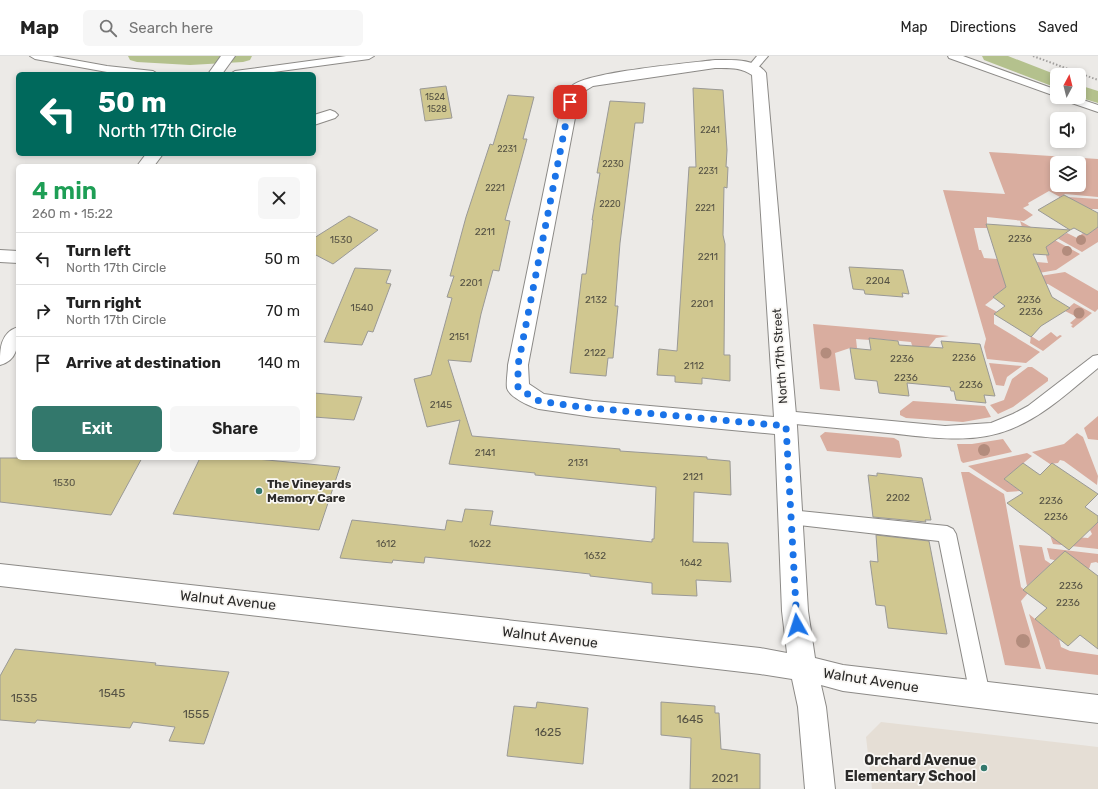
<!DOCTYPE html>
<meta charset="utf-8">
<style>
body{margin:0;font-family:Rubik,sans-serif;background:#f6f6f6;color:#222;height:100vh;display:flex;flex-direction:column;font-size:15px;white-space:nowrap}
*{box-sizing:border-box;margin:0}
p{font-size:13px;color:#767676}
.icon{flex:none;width:22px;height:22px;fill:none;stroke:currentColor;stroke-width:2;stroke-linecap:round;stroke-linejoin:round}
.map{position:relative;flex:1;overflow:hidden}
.drawer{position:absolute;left:16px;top:108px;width:300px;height:296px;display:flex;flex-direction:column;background:#fff;border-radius:6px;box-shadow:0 2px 6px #0003}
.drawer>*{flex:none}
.hud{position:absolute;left:16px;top:16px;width:300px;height:84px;border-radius:6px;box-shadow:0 2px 6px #0003;background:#00695c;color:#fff;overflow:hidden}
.needle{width:26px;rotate:7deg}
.tools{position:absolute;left:1050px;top:12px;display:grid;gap:8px}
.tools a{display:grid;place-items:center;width:36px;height:36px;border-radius:6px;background:#fff;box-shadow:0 2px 6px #0003;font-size:20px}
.pin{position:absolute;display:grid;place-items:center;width:34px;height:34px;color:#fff;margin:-17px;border-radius:8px;box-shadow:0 2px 6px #0006}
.me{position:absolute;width:44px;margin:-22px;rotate:354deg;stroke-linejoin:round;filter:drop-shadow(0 0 3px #0008)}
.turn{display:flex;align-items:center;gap:14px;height:84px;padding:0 16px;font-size:18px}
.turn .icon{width:52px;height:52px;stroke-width:2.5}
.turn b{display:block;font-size:28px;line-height:34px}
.round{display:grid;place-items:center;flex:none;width:42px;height:42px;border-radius:6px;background:#f6f6f6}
.headline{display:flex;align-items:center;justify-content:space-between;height:68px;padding:0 16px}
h1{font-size:24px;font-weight:600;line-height:30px;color:#1e9e55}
.cta{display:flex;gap:8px;margin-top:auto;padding:8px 16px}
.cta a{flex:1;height:46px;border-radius:6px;background:#33786c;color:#fff;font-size:16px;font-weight:600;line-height:46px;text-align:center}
.cta a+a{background:#f6f6f6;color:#222}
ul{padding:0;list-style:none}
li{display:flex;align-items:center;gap:12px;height:52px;padding:0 16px;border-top:1px solid #e0e0e0}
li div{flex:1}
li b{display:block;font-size:15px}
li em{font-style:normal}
header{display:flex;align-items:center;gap:24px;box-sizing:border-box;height:56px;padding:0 20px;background:#fff;border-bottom:1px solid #e0e0e0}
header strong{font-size:19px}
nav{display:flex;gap:22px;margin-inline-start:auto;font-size:14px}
.search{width:280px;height:36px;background:#f6f6f6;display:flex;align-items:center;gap:10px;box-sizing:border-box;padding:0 14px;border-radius:6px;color:#767676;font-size:15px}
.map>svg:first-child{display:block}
.built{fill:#e5ded5}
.green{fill:#d9ad9f;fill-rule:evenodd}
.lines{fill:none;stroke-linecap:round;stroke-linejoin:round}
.canal{fill:#b4c18d;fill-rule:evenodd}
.building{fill:#d0c790;stroke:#9a9996}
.service-casing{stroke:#8c8a87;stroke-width:2}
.minor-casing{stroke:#8c8a87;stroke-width:2}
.tertiary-casing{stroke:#8c8a87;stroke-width:2}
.path{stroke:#a19f9d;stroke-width:2;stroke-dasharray:1.5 2;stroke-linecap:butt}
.service{fill:#fff;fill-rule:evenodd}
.minor{fill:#fff;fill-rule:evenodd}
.tertiary{fill:#fff;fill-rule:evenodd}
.tree{fill:#b38c7d}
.route{stroke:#1a73e8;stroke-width:7;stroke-dasharray:0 12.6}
.poi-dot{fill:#33786c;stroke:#f9f7f4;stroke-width:1.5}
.labels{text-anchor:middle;stroke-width:3.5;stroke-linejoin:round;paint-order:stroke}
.far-number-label{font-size:9px;fill:#555244}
.number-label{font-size:10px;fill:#555244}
.street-label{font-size:12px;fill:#2c2b2a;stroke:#f9f7f4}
.poi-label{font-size:12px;font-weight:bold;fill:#2c2b2a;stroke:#f9f7f4;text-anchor:start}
.near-number-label{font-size:12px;fill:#555244}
.near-street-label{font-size:14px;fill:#2c2b2a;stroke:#f9f7f4}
.near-poi-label{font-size:14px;font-weight:bold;fill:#2c2b2a;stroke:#f9f7f4;text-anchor:end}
</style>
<header>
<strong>Map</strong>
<div class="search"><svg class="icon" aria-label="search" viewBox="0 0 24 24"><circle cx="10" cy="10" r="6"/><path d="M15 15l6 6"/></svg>Search here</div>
<nav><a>Map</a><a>Directions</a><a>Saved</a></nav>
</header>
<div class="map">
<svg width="1098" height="733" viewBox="0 0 1098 733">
<rect width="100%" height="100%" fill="#eceae7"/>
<polygon class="built" points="881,666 1098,691 1098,733 872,733 866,681"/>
<g class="green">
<path d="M989,96L1098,103V141L1065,138L1060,141L1049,135L1028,147L1029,149L1023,152L1033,159L1024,165L987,161V172H974L979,194H981L984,202L997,203L999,208L1040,220L1065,216L1098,235V253L1095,256L1048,228L1033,230H1008L993,241L994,242L985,249L997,256L994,258V268L1040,296L1026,307L987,303L984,291L986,283L943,134L1005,138ZM1057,107H1079V129H1057Z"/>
<polygon points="1067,141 1098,143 1098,153 1090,153"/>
<polygon points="1020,165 1080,198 1056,214 1039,217 1037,206 1048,207 1046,199 1049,199 1022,171"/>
<polygon points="1098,171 1098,186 1082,196 1057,182 1067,177 1077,182 1083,177 1087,179"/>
<polygon points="1074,247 1092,257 1073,272 1071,270 1073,269 1070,267 1077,261 1065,255"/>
<polygon points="813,268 949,280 936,282 923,298 914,296 911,286 870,282 870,284 856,283 857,292 850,292 835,297 840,335 820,333"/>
<polygon points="1051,276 1057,281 1060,279 1062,280 1043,295 1030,287 1031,280 1039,285"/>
<polygon points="989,307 1022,310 1007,321 1004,330 996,329"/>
<polygon points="1028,311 1032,311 1048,322 1048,325 1013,351 998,358 990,349 1004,344 1012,323"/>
<polygon points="913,345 985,350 991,361 963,366 906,362 900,359 900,355"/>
<polygon points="1098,360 1098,384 1088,383 1084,372"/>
<polygon points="825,376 894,382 899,385 902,400 900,402 827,395 820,380"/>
<polygon points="1077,377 1083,381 1098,420 1097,429 1064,405 1060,404 1058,407 1050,408 1032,396 1064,388"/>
<polygon points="1003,383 1012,396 963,407 961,405 957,388 972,388"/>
<polygon points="1027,397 1032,400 1004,423 1021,435 1007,436 968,410"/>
<polygon points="961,416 969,416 1004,438 1021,531 1028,537 1021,545 1041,613 1005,609"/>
<polygon points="1098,466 1098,493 1053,488 1050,479 1088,482 1092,478 1090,474"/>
<polygon points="1019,489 1042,491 1045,504 1051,508 1027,530"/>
<polygon points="1047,492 1098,498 1098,507 1096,506 1091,507 1089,513 1050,503"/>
<polygon points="1029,558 1059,583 1061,591 1070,595 1098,599 1098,619 1046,613"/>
</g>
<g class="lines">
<g class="canal">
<polygon points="128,0 252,0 250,4 243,6 190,9 137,6 130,4"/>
<polygon points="982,0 1008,0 1057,19 1057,32 984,4"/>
<polygon points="1079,29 1098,35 1098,47 1078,41 1079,41"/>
</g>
</g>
<g class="building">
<polygon points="446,30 452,62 425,65 420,33"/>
<polygon points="693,32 723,34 727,94 726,111 728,111 727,132 724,131 723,179 725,188 724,299 730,299 730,325 702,322 702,328 675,326 675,320 657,319 659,293 677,295 689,111 696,111"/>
<polygon points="508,39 534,41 523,83 527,83 505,164 510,165 499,215 493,214 481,258 471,306 448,304 472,380 620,393 620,395 707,401 707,403 730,405 731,439 694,436 693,486 728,487 731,526 696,524 697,540 652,538 652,527 590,520 590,518 554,514 425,501 424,507 393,504 392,507 340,502 352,464 445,474 447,464 462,466 465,453 493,455 490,469 652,486 652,483 654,483 656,431 535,419 535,417 449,408 460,364 427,371 414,323 431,319 452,242 447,241 454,220 450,220 466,161 490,88 493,89"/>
<polygon points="610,45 645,47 643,67 635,67 620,187 615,250 618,250 613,302 608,302 606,320 570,317 582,218 586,218 593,164 592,164 600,117 597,117"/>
<polygon points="1064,139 1098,157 1098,171 1087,179 1074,172 1070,174 1038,154"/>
<polygon points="349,160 378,174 333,208 314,198 314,182"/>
<polygon points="986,168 1070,174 1046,191 1049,199 1033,198 1052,241 1070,252 1041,270 1031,281 994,258 1005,250 993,241 1006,231"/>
<polygon points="849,211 903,214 909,238 902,237 903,241 865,238 864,234 853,233"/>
<polygon points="355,212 391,214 386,227 391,228 373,276 368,275 362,289 324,286"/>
<polygon points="869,282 898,285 899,289 943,292 941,285 980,288 995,340 984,339 986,347 956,344 954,335 951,335 950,331 907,327 909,340 879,337 877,325 855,323 850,292 871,294"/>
<polygon points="314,337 362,341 354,364 314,361"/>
<polygon points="0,402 142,402 111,459 0,446"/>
<polygon points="200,402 246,402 340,411 319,474 173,458"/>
<polygon points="1023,407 1040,419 1052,407 1098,438 1085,451 1098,460 1098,466 1069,494 1007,447 1023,437 1004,423"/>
<polygon points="877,417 922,422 931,464 925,464 926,466 873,461 868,419 877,420"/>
<polygon points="876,479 929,485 947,578 888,572 885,550 876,549 870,505 878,506"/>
<polygon points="1065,495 1098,520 1098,593 1080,579 1068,590 1035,563 1047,552 1023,534"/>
<polygon points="15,593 156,607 155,609 229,616 204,688 169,685 175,671 133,666 130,672 37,664 35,667 0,664 0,620"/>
<polygon points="537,646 588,652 583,708 507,700 514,650 536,652"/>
<polygon points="661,646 715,650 715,657 719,657 721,693 760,698 760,733 690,733 691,682 661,679"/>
</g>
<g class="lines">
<g class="service-casing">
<g id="service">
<polygon points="30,0 52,0 107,10 153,15 158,18 124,18 107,16 35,3"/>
<polygon points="346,0 374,0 369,3 259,18 230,18 235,15"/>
<polygon points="757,0 768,0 756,14 748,14 747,12"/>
<polygon points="948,0 963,0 1057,34 1058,41 949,2"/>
<polygon points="1059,41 1074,41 1098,49 1098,56 1060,43"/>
<path d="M1098,299V312C1071,334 1044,360 1011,373C972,389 928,381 888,377C854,374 819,370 785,367L779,365L777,361L779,357L785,355L945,370L991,367L1013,358L1028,350L1093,300Z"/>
<polygon points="790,454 947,470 953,473 956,478 990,639 987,646 980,649 973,646 970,639 939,485 790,468 784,466 781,461 784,456"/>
</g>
</g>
<g class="minor-casing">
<g id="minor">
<path d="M715,4C731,4 756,2 766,17L797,370L808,555L815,602L843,609L1098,639V667L843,635L821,629L826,651L835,733H805L798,651L792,623L760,618L0,530V508L760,592L787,597L782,555L775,378L593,361L539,353C531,351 509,341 507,332C506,325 508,316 508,309L562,46C565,41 568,34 572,30C586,16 690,7 715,4ZM715,12C728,12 741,11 752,19L774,361L593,345L544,338L529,328L528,309L578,46L583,36L593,30Z"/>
<polygon points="330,54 335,56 338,59 335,62 314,69 314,59"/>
<polygon points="0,194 18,195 18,207 0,206"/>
</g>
</g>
<g class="tertiary-casing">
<g id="tertiary">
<polygon points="221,0 235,0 222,18 208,18"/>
<polygon points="146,98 163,98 154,110 137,110"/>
<path d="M18,271C18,287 19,304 0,309C0,293 0,277 18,271Z"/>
</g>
</g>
<polyline class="path" points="1033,0 1098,24"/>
<use href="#service" class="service"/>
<use href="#minor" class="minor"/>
<use href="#tertiary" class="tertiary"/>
</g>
<g class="tree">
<circle cx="1081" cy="184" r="5"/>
<circle cx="1067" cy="195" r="5"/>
<circle cx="1079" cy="257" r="5.5"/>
<circle cx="826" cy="297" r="5.5"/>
<circle cx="984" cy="394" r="6"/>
<circle cx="1023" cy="585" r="7"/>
</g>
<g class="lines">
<polyline class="route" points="570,46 518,309 518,332 539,345 580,351 786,370 797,569"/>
</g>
<g class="poi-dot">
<circle cx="259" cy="435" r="4"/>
<circle cx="984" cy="712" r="4"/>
</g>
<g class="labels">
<g class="far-number-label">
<text x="435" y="44">1524</text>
<text x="437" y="56">1528</text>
<text x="710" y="77">2241</text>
<text x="507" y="96">2231</text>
<text x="613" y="111">2230</text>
<text x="708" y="118">2231</text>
<text x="495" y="135">2221</text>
<text x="610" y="151">2220</text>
<text x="705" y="155">2221</text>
</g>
<g class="number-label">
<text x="485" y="179">2211</text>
<text x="1020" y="186">2236</text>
<text x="341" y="187">1530</text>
<text x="708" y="204">2211</text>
<text x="878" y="228">2204</text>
<text x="471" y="230">2201</text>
<text x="596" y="247">2132</text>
<text x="1029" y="247">2236</text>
<text x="702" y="251">2201</text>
<text x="362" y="255">1540</text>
<text x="1031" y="259">2236</text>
<text x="459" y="284">2151</text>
<text x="595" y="300">2122</text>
<text x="964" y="305">2236</text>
<text x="902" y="306">2236</text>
<text x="694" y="313">2112</text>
<text x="906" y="325">2236</text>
<text x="971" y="332">2236</text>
<text x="441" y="352">2145</text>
<text x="485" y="400">2141</text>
<text x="578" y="410">2131</text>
<text x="693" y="424">2121</text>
<text x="64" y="430">1530</text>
<text x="898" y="445">2202</text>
<text x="1051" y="448">2236</text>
<text x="1056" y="464">2236</text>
<text x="386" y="491">1612</text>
<text x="480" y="491">1622</text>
<text x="595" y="503">1632</text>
<text x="691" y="510">1642</text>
<text x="1071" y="533">2236</text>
<text x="1068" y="550">2236</text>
</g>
<g class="street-label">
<text transform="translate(780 300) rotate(-94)" y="4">North 17th Street</text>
</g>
<g class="poi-label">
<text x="267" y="432">The Vineyards<tspan x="267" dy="14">Memory Care</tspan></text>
</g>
<g class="near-number-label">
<text x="112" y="641">1545</text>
<text x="24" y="646">1535</text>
<text x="196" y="662">1555</text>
<text x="690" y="667">1645</text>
<text x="548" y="680">1625</text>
<text x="725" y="726">2021</text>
</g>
<g class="near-street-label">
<text transform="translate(228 544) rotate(6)" y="5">Walnut Avenue</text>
<text transform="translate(550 581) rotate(7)" y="5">Walnut Avenue</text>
<text transform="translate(871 624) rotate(9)" y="5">Walnut Avenue</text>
</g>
<g class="near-poi-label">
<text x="976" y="709">Orchard Avenue<tspan x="976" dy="16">Elementary School</tspan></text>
</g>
</g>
</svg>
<div class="tools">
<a><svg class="needle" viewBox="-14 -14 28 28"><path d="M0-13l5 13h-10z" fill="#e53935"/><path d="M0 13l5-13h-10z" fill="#767676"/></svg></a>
<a><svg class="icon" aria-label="sound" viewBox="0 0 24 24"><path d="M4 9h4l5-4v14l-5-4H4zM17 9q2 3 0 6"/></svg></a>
<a><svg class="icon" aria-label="layers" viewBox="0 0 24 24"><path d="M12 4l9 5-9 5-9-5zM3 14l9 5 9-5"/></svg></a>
</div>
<div class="pin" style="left:570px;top:46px;background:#d93025"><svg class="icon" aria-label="arrive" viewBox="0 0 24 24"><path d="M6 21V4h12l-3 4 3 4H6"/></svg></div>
<svg class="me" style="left:797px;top:569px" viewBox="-20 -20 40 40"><path d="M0-17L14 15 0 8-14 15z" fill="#1a73e8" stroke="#fff" stroke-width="4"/></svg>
<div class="hud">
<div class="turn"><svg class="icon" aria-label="left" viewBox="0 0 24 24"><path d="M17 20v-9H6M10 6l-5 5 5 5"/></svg><div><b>50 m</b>North 17th Circle</div></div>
</div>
<section class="drawer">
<div class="headline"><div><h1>4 min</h1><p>260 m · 15:22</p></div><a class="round"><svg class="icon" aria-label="close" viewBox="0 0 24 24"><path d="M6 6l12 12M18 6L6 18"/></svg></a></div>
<ul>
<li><svg class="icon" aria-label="left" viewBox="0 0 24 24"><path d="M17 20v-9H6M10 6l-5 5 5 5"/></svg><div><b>Turn left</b><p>North 17th Circle</p></div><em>50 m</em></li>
<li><svg class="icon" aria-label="right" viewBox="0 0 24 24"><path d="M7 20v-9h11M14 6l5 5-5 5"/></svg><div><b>Turn right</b><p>North 17th Circle</p></div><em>70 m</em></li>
<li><svg class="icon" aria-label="arrive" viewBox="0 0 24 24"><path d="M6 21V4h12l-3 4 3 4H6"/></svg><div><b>Arrive at destination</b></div><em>140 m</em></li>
</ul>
<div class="cta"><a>Exit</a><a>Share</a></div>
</section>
</div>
